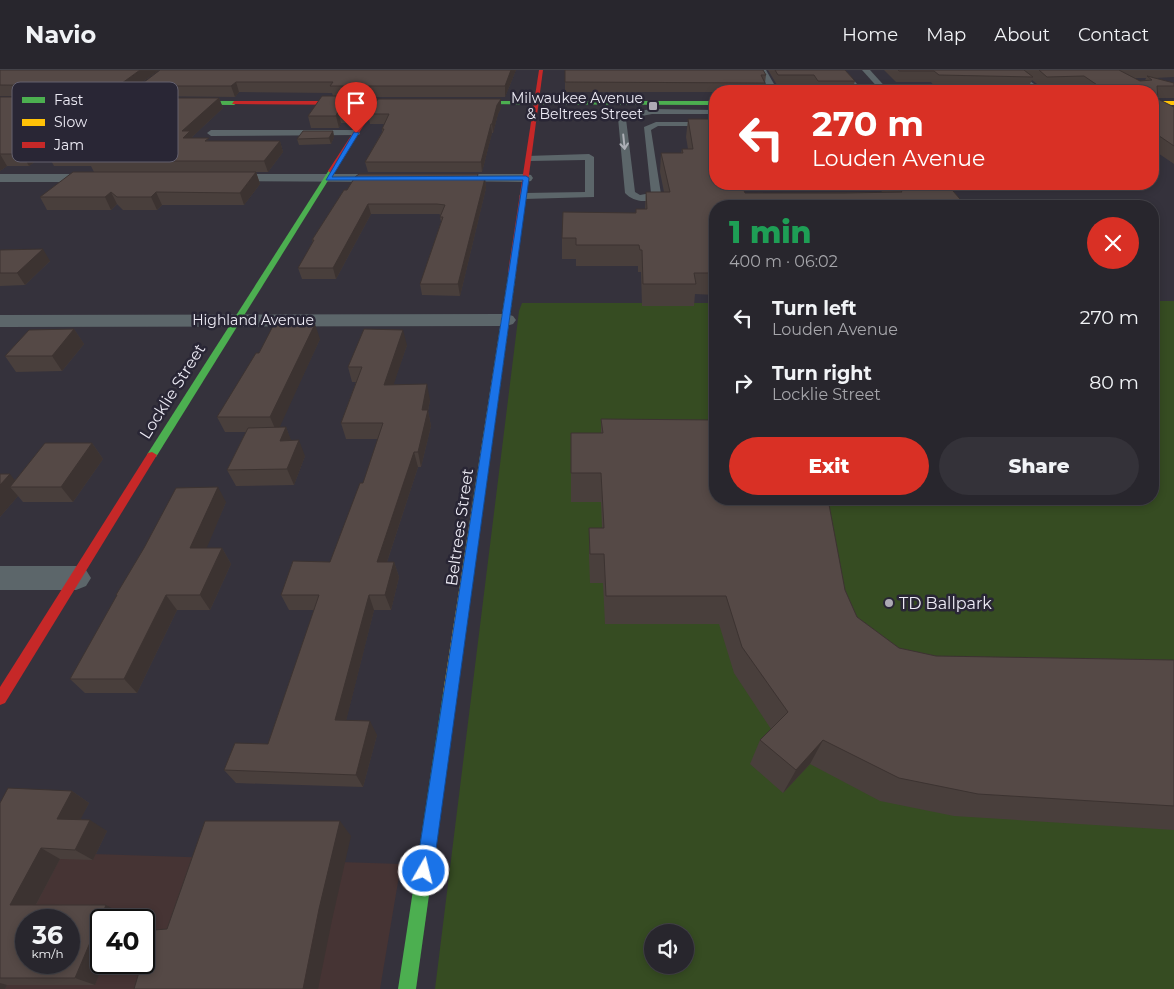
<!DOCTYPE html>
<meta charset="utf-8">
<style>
body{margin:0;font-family:Montserrat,sans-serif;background:#343239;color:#f1f3f6;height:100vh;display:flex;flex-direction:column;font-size:19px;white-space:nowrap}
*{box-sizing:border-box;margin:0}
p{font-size:16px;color:#a5a5aa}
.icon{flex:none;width:28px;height:28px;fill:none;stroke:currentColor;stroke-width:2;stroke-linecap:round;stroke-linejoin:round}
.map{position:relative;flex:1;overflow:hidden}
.panel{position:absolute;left:709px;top:130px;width:450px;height:305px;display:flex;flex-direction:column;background:#28262d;border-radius:20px;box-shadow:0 2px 8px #0003,0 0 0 1px #444349}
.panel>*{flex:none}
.hud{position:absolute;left:709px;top:15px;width:450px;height:105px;border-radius:20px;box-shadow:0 2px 8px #0003,0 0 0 1px #444349;background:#d93025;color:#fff;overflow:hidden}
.controls{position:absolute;left:644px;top:854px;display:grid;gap:10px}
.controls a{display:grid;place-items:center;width:50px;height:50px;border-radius:50%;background:#28262d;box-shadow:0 2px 8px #0003,0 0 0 1px #444349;font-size:25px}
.speed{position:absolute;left:15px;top:839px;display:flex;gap:10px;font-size:25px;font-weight:700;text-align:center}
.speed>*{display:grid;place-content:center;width:65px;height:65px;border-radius:50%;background:#28262d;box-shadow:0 2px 8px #0003,0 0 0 1px #444349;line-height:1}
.speed small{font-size:12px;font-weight:400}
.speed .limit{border:2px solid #111;border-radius:8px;background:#fff;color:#111}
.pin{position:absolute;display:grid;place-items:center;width:42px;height:42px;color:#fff;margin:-51px -21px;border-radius:50% 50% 50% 0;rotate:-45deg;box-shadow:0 0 5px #0007}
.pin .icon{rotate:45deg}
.me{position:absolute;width:55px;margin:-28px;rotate:8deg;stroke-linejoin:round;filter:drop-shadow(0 0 4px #0008)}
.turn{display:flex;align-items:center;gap:18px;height:105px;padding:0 20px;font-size:22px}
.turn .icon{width:65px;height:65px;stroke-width:2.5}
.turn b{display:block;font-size:35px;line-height:42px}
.round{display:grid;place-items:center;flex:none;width:52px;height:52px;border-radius:26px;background:#343239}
.overview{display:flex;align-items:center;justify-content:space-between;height:85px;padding:0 20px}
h1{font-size:30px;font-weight:800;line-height:38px;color:#1e9e55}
.action{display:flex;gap:10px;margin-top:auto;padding:10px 20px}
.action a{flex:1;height:58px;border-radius:30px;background:#d93025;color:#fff;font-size:20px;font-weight:800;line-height:58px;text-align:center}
.action a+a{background:#343239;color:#f1f3f6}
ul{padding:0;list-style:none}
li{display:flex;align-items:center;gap:15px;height:65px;padding:0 20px}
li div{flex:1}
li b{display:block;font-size:19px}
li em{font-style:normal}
header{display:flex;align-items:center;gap:30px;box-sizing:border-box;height:70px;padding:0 25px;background:#28262d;border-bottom:1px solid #444349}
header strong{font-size:24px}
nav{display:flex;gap:28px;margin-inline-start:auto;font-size:18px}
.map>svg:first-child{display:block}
.commercial{fill:#463434;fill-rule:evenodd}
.green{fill:#364c22;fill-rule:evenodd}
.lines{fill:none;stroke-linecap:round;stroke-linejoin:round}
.lane{fill:#5c666a;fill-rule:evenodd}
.street{fill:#5c666a;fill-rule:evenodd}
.fast{fill:#4caf50;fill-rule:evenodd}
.slow{fill:#ffc107;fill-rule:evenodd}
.jam{fill:#c62828;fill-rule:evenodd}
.wall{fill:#493f3c;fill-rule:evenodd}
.shaded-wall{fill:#3c3331}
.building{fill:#554946;stroke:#3c3331;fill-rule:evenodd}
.oneway{stroke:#acafb6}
.route{fill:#1a73e8;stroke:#114b97}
.poi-dot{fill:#adaab4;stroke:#292635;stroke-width:2}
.labels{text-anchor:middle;stroke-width:5;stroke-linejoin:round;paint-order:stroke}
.far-poi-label{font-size:14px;fill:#edebf5;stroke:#292635;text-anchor:end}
.far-street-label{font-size:14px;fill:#edebf5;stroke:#292635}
.street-label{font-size:16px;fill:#edebf5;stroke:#292635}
.poi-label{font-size:16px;fill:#edebf5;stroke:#292635;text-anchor:start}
.key{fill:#292635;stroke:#64616f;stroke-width:1}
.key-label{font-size:14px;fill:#edebf5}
</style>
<header>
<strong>Navio</strong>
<nav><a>Home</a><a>Map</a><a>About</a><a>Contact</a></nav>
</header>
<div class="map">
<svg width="1174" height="919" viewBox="0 0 1174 919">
<rect width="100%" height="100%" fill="#35323c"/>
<path class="commercial" d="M0,781L401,794L380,919H0ZM26,850H69V892H26ZM101,850H144V892H101Z"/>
<path class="green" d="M1153,231H1174V919H435L519,241L522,233H715V429H1152ZM652,862H685V895H652Z"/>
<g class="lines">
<g class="lane">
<polygon points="758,0 766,0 778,21 770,21"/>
<polygon points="837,0 845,0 863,21 855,21"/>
<polygon points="862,0 870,0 889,21 881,21"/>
<polygon points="1007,0 1016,0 1043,21 1035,21"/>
<path d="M652,39L715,40V44H652L626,49L635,122L640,125L651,123L644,57L656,52H715V56H658L651,60L661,124C651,134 634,133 625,123L618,48L626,43Z"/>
<polygon points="356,60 360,63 359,65 211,66 207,63 211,60"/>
<polygon points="589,84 594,87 594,127 524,129 519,126 524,123 585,122 585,90 529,91 526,90 526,86"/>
</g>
<g class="street">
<polygon points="162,0 175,0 106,53 96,53 95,50 96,47"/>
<polygon points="0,104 102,104 107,105 109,108 107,111 102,112 0,112"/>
<polygon points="220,104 392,104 397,105 399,108 397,111 392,112 215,111 213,108 215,105"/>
<polygon points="448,104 526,104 531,105 533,108 531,111 526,112 443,111 441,108 443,105"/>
<polygon points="506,244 513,246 516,250 513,254 506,256 0,257 0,245"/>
<polygon points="0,496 76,496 86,500 91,508 86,516 76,520 0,520"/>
</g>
<g class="fast">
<polygon points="0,30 234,31 237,33 234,35 0,34"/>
<polygon points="464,31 715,31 715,35 462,34"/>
<polygon points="329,100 334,101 156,387 148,387 147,385 148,383"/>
<polygon points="450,617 455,619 457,623 416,919 398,919 443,623 445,619"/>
</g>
<g class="slow">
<rect x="1152" y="31" width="22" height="4"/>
<polygon points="509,200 516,202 457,623 455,627 450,629 445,627 443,623"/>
</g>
<g class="jam">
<polygon points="539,0 543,0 516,202 512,204 508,202"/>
<polygon points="234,31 414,31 417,33 414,35 377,35 334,101 331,103 328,101 371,35 232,34"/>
<polygon points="152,382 157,385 5,633 0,635 0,617 148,383"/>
</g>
</g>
<g class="wall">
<polygon points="0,0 159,0 123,26 0,26"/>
<polygon points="516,0 505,27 361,27 364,38 353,53 341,53 339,58 311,58 308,46 333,26 332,23 239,22 235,27 144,26 139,16"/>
<polygon points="768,0 845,0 855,11 852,21 816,21 812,15 777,15"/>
<path d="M884,0H1174V7L1155,8L1174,13V28H1158V29L1173,37L1174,36V94L1152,79V21H1083L1078,18H1042L1032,10L1028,18L935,17L931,12H896ZM1135,8H1146L1145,11H1140Z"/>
<polygon points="766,5 764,21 715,21 715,22 565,22 565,12"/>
<polygon points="0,27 107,38 29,96 7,96 0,101"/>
<polygon points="219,28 223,38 192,67 192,68 210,71 280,71 283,82 268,102 256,102 260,114 244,135 162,135 157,140 123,140 117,134 111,140 47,140 40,127 94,102 91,96 54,96 48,85"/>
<polygon points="501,29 501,38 498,44 493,63 492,63 482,102 368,102 365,92 382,62 382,59 384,54 370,54 368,44"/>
<polygon points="688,49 745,123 882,122 876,114 947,114 966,136 715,136 715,225 695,224 694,236 642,236 641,202 638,202 638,196 576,196 576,189 562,189 562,168 645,139 646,122 664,122 660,102 661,83 681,83 682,79 688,79 686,67"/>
<polygon points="333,61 334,67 331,74 299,75 297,69"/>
<polygon points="478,104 478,108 485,108 486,118 460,226 422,225 420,214 441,152 440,147 441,145 439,144 371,144 336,209 302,209 298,198 313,173 312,170 344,120"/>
<polygon points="0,180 50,191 25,215 0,216"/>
<polygon points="74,259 84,274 62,301 16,302 5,286"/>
<polygon points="320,269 279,357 286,357 291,371 305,386 294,415 236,416 227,400 246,362 225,362 217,347 259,283"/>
<polygon points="407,275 393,315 430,330 428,341 431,356 421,397 418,397 387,492 394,492 399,507 391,540 374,540 346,650 377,665 363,717 236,713 224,700 268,674 314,540 289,540 281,525 330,492 363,413 378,369 346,369 341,353 356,312 352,312 348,297"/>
<polygon points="601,349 845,520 857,547 899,578 936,586 1174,590 1174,760 954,746 880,731 810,694 783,723 750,694 760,670 771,659 734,603 719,554 605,554 603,513 590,513 589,486 589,458 602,458 601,432 571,432 571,403 601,363"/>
<polygon points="92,373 103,389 73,432 23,432 18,426 0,447 0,404 15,410"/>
<polygon points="226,432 206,478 222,478 231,494 210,540 177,540 137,623 85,623 70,609 117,526 116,525"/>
<polygon points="72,721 89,733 80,749 107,761 93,790 60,789 36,835 123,844 121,850 101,850 101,892 104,892 95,915 7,915 5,919 0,919 0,733"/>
</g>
<g class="shaded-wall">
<polygon points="140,0 159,0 123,26 118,16"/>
<polygon points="511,0 516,0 505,27 505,16"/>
<polygon points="236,12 239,22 235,27 231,16"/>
<polygon points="361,26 364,38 353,53 351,41"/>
<polygon points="102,27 107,38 29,96 22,84"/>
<polygon points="219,28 223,38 192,67 194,72 183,68 182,61"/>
<polygon points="501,29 501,38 498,44 493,63 492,54 497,35"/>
<polygon points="338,41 341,53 339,58 336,46"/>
<polygon points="491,54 492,63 482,102 481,92"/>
<polygon points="333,61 334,67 331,74 329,68"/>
<polygon points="280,71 283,82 268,102 264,91"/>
<polygon points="0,84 7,96 0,101"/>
<polygon points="256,102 260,114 244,135 240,123"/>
<polygon points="485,108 486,118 460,226 458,214"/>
<polygon points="111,122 117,134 111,140 105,127"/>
<polygon points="156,122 162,135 157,140 151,127"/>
<polygon points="368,134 371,144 336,209 333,198"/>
<polygon points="43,179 50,191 25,215 17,203"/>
<polygon points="315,254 320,269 277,363 270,347"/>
<polygon points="74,259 84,274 62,301 52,286"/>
<polygon points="403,260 407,275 388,331 384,315"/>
<polygon points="427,314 430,330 428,341 431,356 421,397 418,382 422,340"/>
<polygon points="286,357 292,373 280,371"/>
<polygon points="299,370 305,386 294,415 287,399"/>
<polygon points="92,373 103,389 73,432 61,417"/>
<polygon points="414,382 418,397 382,507 377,492"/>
<polygon points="10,404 20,417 10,417 18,426 0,447 0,415"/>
<polygon points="218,417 226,432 200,494 190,478"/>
<polygon points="222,478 231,494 210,540 200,525"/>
<polygon points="394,492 399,507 391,540 385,525"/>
<polygon points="166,525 177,540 137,623 124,609"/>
<polygon points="369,525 374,540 343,663 335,650"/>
<polygon points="370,651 377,665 363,717 356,705"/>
<polygon points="823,670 810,694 783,723 796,700"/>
<polygon points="72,721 89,733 75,760 57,749"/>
<polygon points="90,750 107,761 93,790 75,780"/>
<polygon points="340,751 351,766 332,850 318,919 303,919 319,839"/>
<polygon points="41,778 60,789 31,844 10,835"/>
<polygon points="106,835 123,844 121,850 101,850 101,892 104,892 95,915 75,908"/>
<polygon points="0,913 7,915 5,919 0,919"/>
</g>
<g class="building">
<polygon points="0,0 140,0 118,16 0,15"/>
<polygon points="160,0 511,0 505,16 330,16 333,12 236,12 231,16 139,16"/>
<polygon points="565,0 763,0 766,5 761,5 765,13 565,12"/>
<polygon points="775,0 845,0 855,11 818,11 814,5 778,5"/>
<polygon points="898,0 1024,0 1033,7 939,5 934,1 899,1"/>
<polygon points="1039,0 1119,0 1140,11 1152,10 1147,6 1174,13 1174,16 1157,16 1158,29 1174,37 1174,76 1152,61 1152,53 1153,53 1152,52 1152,21 1106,21 1084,6 1047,7"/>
<polygon points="322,26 361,26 351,41 338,41 336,46 308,46"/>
<polygon points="0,27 102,27 22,84 0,84"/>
<polygon points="124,28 219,28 182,61 190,61 183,68 209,68 205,71 280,71 264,91 89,91 97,84 48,85"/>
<polygon points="378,29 501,29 497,35 492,54 491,54 481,92 365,92 382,63 384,59 382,59 389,44 368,44"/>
<polygon points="688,49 714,49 715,52 715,114 741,114 745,123 845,123 902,122 896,114 947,114 966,136 715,136 715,203 694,203 696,214 643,214 642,180 640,180 639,175 576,175 576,168 562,168 563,142 636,143 636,139 647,139 646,122 670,122 661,83 683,83 682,79 693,79"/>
<polygon points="303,61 333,61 329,68 297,69"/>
<polygon points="73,102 256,102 240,123 156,122 151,127 117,127 111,122 105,127 40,127"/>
<polygon points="359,104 478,104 477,108 485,108 458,214 420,214 443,147 440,147 445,135 437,134 368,134 333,198 298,198 314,170 312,170 344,120 347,120 355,107"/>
<polygon points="43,179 17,203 0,203 0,180"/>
<polygon points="274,254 315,254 270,347 217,347 256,283 259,283"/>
<polygon points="74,259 52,286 5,286 29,260"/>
<polygon points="364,259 403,260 384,315 427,314 422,340 428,340 418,382 414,382 377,492 394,492 385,525 369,525 335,650 370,651 356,705 224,700 235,673 268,674 319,525 281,525 293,491 330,492 360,413 363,413 383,353 341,353 362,297 348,297"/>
<polygon points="601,349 715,350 715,429 828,429 845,520 857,547 899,578 936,586 1174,590 1174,736 978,724 899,708 823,670 796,700 760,670 788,642 742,577 726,526 606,526 604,484 590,484 589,458 604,458 601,403 571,403 571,363 603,363"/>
<polygon points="286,357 280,371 299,370 287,399 227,400 248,358"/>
<polygon points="45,373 92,373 61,417 10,417"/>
<polygon points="0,404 10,404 0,415"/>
<polygon points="218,417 190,478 222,478 200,525 166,525 124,609 70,609 117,525 116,525 144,478 176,418"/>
<path d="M8,718L72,721L57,749L90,750L75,780L41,778L10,835H106L75,908H0V733ZM26,850H69V892H26Z"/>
<polygon points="205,751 340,751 319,839 303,919 134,919 142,892 144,892 144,889 154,860 167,859"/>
</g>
<defs><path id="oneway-shaft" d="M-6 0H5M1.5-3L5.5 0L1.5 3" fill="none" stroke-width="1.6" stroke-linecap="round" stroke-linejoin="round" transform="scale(1.25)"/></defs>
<use class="oneway" href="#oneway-shaft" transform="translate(624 72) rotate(84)"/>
<polygon class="route" points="354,62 359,63 332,107 526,106 529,108 433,801 430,807 424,809 419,807 416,801 523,110 326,110"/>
<g class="poi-dot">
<rect x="648" y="31" width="10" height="10" rx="2.5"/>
<circle cx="889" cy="533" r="5"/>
</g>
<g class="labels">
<g class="far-poi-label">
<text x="643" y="33">Milwaukee Avenue<tspan x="643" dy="16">&amp; Beltrees Street</tspan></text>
</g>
<g class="far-street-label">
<text x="253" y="255">Highland Avenue</text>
</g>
<g class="street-label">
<text transform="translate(172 321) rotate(-58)" y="6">Locklie Street</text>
<text transform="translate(459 457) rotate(-82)" y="6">Beltrees Street</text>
</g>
<g class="poi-label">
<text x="899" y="539">TD Ballpark</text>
</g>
</g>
<rect x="12" y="12" width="166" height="80" rx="8" class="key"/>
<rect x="22" y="27" width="23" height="6" fill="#4caf50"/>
<rect x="22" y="49" width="23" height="7" fill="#ffc107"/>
<rect x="22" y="72" width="23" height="6" fill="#c62828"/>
<g class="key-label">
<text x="54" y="35">Fast</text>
<text x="54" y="57">Slow</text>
<text x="54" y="80">Jam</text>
</g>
</svg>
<div class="controls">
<a><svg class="icon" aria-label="sound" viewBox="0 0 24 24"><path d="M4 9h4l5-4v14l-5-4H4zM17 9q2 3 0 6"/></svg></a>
</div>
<div class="speed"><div>36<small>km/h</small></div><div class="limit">40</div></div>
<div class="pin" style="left:356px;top:63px;background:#d93025"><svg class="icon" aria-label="arrive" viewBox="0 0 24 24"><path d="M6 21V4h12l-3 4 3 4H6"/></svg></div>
<svg class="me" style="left:424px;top:801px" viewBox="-20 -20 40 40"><circle r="17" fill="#1a73e8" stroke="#fff" stroke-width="3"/><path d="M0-11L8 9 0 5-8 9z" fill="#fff"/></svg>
<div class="hud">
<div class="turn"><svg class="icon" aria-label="left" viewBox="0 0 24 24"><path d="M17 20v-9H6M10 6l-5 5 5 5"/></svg><div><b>270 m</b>Louden Avenue</div></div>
</div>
<section class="panel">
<div class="overview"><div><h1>1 min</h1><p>400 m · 06:02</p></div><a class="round" style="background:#d93025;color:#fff"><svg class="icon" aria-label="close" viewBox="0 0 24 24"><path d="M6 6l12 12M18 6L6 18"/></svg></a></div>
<ul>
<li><svg class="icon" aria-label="left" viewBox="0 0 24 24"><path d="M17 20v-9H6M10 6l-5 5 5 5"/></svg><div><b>Turn left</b><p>Louden Avenue</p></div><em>270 m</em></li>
<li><svg class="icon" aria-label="right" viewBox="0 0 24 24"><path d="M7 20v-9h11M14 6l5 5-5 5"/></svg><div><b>Turn right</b><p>Locklie Street</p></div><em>80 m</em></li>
</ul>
<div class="action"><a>Exit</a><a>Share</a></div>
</section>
</div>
